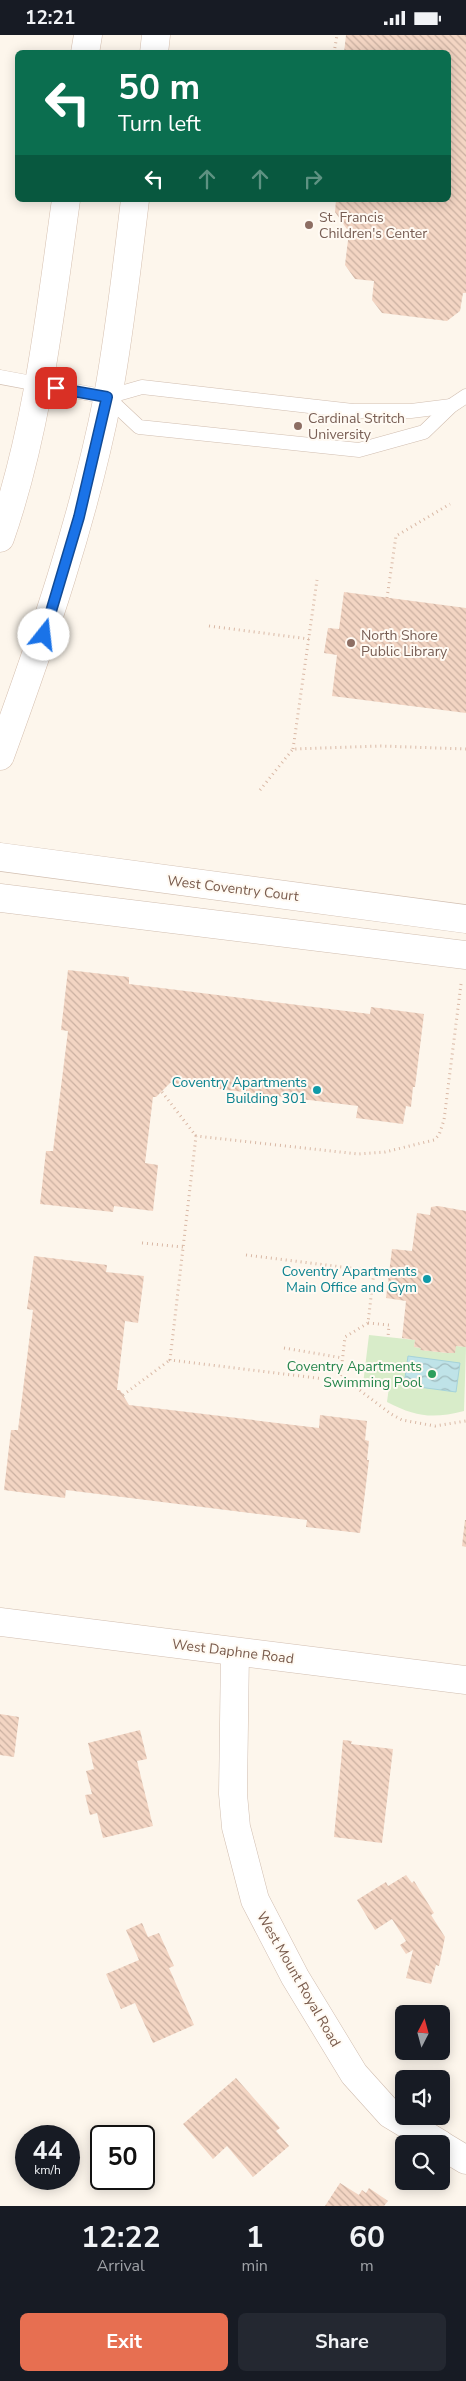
<!DOCTYPE html>
<style>
body{margin:0;font-family:"Nunito Sans",sans-serif;background:#242831;color:#f1f3f6;height:100vh;display:flex;flex-direction:column;font-size:19px;white-space:nowrap}
*{box-sizing:border-box;margin:0}
p{font-size:16px;color:#9ea1a6}
.icon{flex:none;width:28px;height:28px;fill:none;stroke:currentColor;stroke-width:2;stroke-linecap:round;stroke-linejoin:round}
.map{position:relative;height:2171px;overflow:hidden}
.panel{display:flex;flex-direction:column;background:#171b24;flex:1}
.panel>*{flex:none}
.banner{position:absolute;left:15px;top:15px;width:436px;height:152px;border-radius:8px;box-shadow:0 2px 12px #0003;background:#0b6e4f;color:#fff;overflow:hidden}
.needle{width:32px;rotate:6deg}
.tools{position:absolute;left:395px;top:1970px;display:grid;gap:10px}
.tools a{display:grid;place-items:center;width:55px;height:55px;border-radius:8px;background:#171b24;box-shadow:0 2px 12px #0003;font-size:25px}
.speed{position:absolute;left:15px;top:2090px;display:flex;gap:10px;font-size:25px;font-weight:700;text-align:center}
.speed>*{display:grid;place-content:center;width:65px;height:65px;border-radius:50%;background:#171b24;box-shadow:0 2px 12px #0003;line-height:1}
.speed small{font-size:12px;font-weight:400}
.speed .limit{border:2px solid #111;border-radius:8px;background:#fff;color:#111}
.pin{position:absolute;display:grid;place-items:center;width:42px;height:42px;color:#fff;margin:-21px;border-radius:10px;box-shadow:0 2px 8px #0006}
.me{position:absolute;width:55px;margin:-28px;rotate:16deg;stroke-linejoin:round;filter:drop-shadow(0 0 4px #0008)}
.turn{display:flex;align-items:center;gap:18px;height:105px;padding:0 20px;font-size:22px}
.turn .icon{width:65px;height:65px;stroke-width:2.5}
.turn b{display:block;font-size:35px;line-height:42px}
.lanes{display:flex;align-items:center;height:48px;padding:0 20px;background:#0003;justify-content:center;gap:25px;direction:ltr}
.lanes .off{opacity:.35}
.eta{display:flex;justify-content:space-evenly;align-items:center;height:85px;text-align:center}
.eta b{font-size:30px;font-weight:700;line-height:35px}
.primary-button{display:flex;gap:10px;margin-top:auto;padding:10px 20px}
.primary-button a{flex:1;height:58px;border-radius:8px;background:#e76f51;color:#fff;font-size:20px;font-weight:700;line-height:58px;text-align:center}
.primary-button a+a{background:#242831;color:#f1f3f6}
.status{display:flex;justify-content:space-between;align-items:center;height:35px;padding:0 25px;background:#171b24;direction:ltr}
.status svg{height:14px;fill:currentColor}
.map>svg:first-child{display:block}
.grass{fill:#d8ecc9}
.water{fill:url(#water-waves);stroke:#a5d3da}
.building{fill:url(#building-back-hatch)}
.lines{fill:none;stroke-linecap:round;stroke-linejoin:round}
.service-casing{stroke:#d1beb0;stroke-width:15}
.minor-casing{stroke:#d1beb0;stroke-width:29}
.secondary-casing{stroke:#d6c0b0;stroke-width:29}
.path{stroke:#d9b8a5;stroke-width:3;stroke-dasharray:1 4;stroke-linecap:butt}
.service{stroke:#fff;stroke-width:14}
.minor{stroke:#fff;stroke-width:28}
.secondary{stroke:#fff;stroke-width:28}
.route-casing{stroke:#114b97;stroke-width:12}
.route{stroke:#1a73e8;stroke-width:9}
.education-dot{fill:#8d6e63;stroke:#fffaf3;stroke-width:2}
.culture-dot{fill:#0f9aa8;stroke:#fffaf3;stroke-width:2}
.leisure-dot{fill:#2e9e5b;stroke:#fffaf3;stroke-width:2}
.labels{text-anchor:middle;stroke-width:4;stroke-linejoin:round;paint-order:stroke}
.education-label{font-size:14px;fill:#785e54;stroke:#fffaf3;text-anchor:start}
.street-label{font-size:14px;fill:#7a5c4d;stroke:#fffaf3}
.culture-label{font-size:14px;fill:#0d838f;stroke:#fffaf3;text-anchor:end}
.leisure-label{font-size:14px;fill:#27864d;stroke:#fffaf3;text-anchor:end}
</style>
<div class="status"><b>12:21</b><svg viewBox="0 0 49 12"><path d="M0 12V9h3v3zM5 12V6h3v6zM10 12V3h3v9zM15 12V0h3v12zM26 1h20v11H26zM47 4h2v5h-2z"/></svg></div>
<div class="map">
<svg width="466" height="2171" viewBox="0 0 466 2171">
<defs>
<pattern id="water-waves" width="16" height="10" patternUnits="userSpaceOnUse" patternTransform="scale(1.25)"><rect width="16" height="10" fill="#bfe3e8"/><path d="M0 5q4-4 8 0t8 0" fill="none" stroke="#a0bbbe"/></pattern>
<pattern id="building-back-hatch" width="6" height="6" patternUnits="userSpaceOnUse" patternTransform="scale(1.25)"><rect width="6" height="6" fill="#f3d5c3"/><path d="M-1 5l2 2M0 0l6 6M5-1l2 2" fill="none" stroke="#cab0a1"/></pattern>
</defs>
<rect width="100%" height="100%" fill="#fdf6ec"/>
<path class="grass" d="M369,1300L415,1305L414,1312L421,1313V1315L447,1318L456,1311L466,1312L464,1376C433,1384 416,1382 387,1367L389,1352L363,1349Z"/>
<polygon class="water" points="408,1321 460,1328 456,1357 404,1350"/>
<g class="building">
<polygon points="346,0 466,0 466,258 463,258 460,276 447,286 382,278 372,265 374,246 355,244 345,230 349,197 335,177 336,165 449,165 449,18 344,18"/>
<polygon points="344,557 466,573 466,678 332,661 337,620 324,618 328,593 339,594"/>
<polygon points="68,935 129,942 129,949 370,979 371,972 424,979 415,1052 413,1052 411,1072 406,1071 403,1089 356,1083 358,1071 170,1048 156,1062 153,1062 145,1128 158,1130 153,1176 114,1171 113,1177 40,1169 46,1116 53,1116 68,996 61,995"/>
<polygon points="438,1171 466,1176 466,1312 456,1311 455,1318 448,1318 420,1315 421,1313 414,1312 415,1305 402,1303 406,1266 386,1263 392,1214 412,1216 417,1178 430,1180 431,1172"/>
<polygon points="34,1221 107,1230 106,1237 144,1241 138,1288 125,1286 117,1355 120,1355 129,1370 319,1393 320,1380 367,1386 365,1405 369,1406 367,1425 369,1425 360,1498 306,1492 307,1485 66,1455 65,1463 4,1455 11,1395 18,1395 33,1275 27,1274"/>
<polygon points="465,1485 466,1485 466,1512 462,1511"/>
<polygon points="0,1679 19,1682 14,1722 0,1720"/>
<polygon points="140,1695 147,1724 137,1726 153,1791 103,1803 97,1778 90,1780 85,1760 92,1759 86,1736 94,1734 88,1708"/>
<polygon points="343,1705 352,1706 351,1709 393,1714 382,1808 334,1802"/>
<polygon points="406,1840 412,1848 414,1846 434,1878 431,1880 445,1902 439,1931 436,1930 431,1949 406,1943 413,1915 406,1919 400,1910 406,1906 392,1884 375,1895 357,1865 386,1847 388,1851"/>
<polygon points="142,1888 148,1902 159,1898 174,1931 169,1933 194,1990 153,2008 135,1968 121,1974 106,1939 139,1925 126,1895"/>
<polygon points="236,2043 280,2093 276,2096 289,2111 253,2142 227,2111 213,2124 183,2089"/>
<polygon points="340,2148 359,2160 362,2155 366,2158 369,2153 388,2166 384,2171 325,2171"/>
</g>
<g class="lines">
<g class="service-casing">
<g id="service">
<polyline points="0,342 107,362 142,352 353,376 411,376 451,371"/>
<polyline points="107,362 139,392 359,415 424,397 451,371 466,361"/>
</g>
</g>
<g class="minor-casing">
<g id="minor">
<polyline points="0,822 466,884"/>
<polyline points="0,863 466,920"/>
<polyline points="0,1587 466,1645"/>
<polyline points="235,1617 233,1759 236,1792 255,1865 295,1942 354,2039 390,2079 440,2109"/>
<polyline points="441,2110 466,2125"/>
</g>
</g>
<g class="secondary-casing">
<g id="secondary">
<polyline points="85,18 88,0"/>
<polyline points="154,18 156,0"/>
<path d="M0,503C38,394 50,278 66,165"/>
<path d="M0,721C43,603 84,484 108,361C120,296 127,230 135,165"/>
</g>
</g>
<g class="path">
<polyline points="334,18 337,0"/>
<polyline points="387,563 396,501 450,469"/>
<polyline points="209,591 309,604"/>
<polyline points="293,714 317,545"/>
<polyline points="260,755 293,714 381,711 466,714"/>
<polyline points="461,949 444,1085 439,1100 434,1105 385,1117 358,1119 196,1101 170,1325 349,1347 391,1379 402,1385 435,1391 466,1386"/>
<polyline points="162,1057 196,1101"/>
<polyline points="142,1208 183,1212"/>
<polyline points="246,1220 374,1236"/>
<polyline points="368,1288 389,1290 388,1302"/>
<polyline points="284,1313 343,1323"/>
<polyline points="340,1346 345,1302 368,1288 374,1236 388,1238"/>
<polyline points="123,1360 170,1325"/>
</g>
<use href="#service" class="service"/>
<use href="#minor" class="minor"/>
<use href="#secondary" class="secondary"/>
</g>
<g class="lines">
<g class="route-casing">
<polyline id="route" points="44,600 79,482 107,362 56,353"/>
</g>
<use href="#route" class="route"/>
</g>
<g class="education-dot">
<circle cx="309" cy="190" r="5"/>
<circle cx="298" cy="391" r="5"/>
<circle cx="351" cy="608" r="5"/>
</g>
<g class="culture-dot">
<circle cx="317" cy="1055" r="5"/>
<circle cx="427" cy="1244" r="5"/>
</g>
<circle class="leisure-dot" cx="432" cy="1339" r="5"/>
<g class="labels">
<g class="education-label">
<text x="319" y="187">St. Francis<tspan x="319" dy="16">Children's Center</tspan></text>
<text x="308" y="388">Cardinal Stritch<tspan x="308" dy="16">University</tspan></text>
<text x="361" y="605">North Shore<tspan x="361" dy="16">Public Library</tspan></text>
</g>
<g class="street-label">
<text transform="translate(233 853) rotate(7)" y="5">West Coventry Court</text>
<text transform="translate(233 1616) rotate(7)" y="5">West Daphne Road</text>
<text transform="translate(299 1944) rotate(60)" y="5">West Mount Royal Road</text>
</g>
<g class="culture-label">
<text x="307" y="1052">Coventry Apartments<tspan x="307" dy="16">Building 301</tspan></text>
<text x="417" y="1241">Coventry Apartments<tspan x="417" dy="16">Main Office and Gym</tspan></text>
</g>
<g class="leisure-label">
<text x="422" y="1336">Coventry Apartments<tspan x="422" dy="16">Swimming Pool</tspan></text>
</g>
</g>
</svg>
<div class="tools">
<a><svg class="needle" viewBox="-14 -14 28 28"><path d="M0-13l5 13h-10z" fill="#e53935"/><path d="M0 13l5-13h-10z" fill="#9ea1a6"/></svg></a>
<a><svg class="icon" aria-label="sound" viewBox="0 0 24 24"><path d="M4 9h4l5-4v14l-5-4H4zM17 9q2 3 0 6"/></svg></a>
<a><svg class="icon" aria-label="search" viewBox="0 0 24 24"><circle cx="10" cy="10" r="6"/><path d="M15 15l6 6"/></svg></a>
</div>
<div class="speed"><div>44<small>km/h</small></div><div class="limit">50</div></div>
<div class="pin" style="left:56px;top:353px;background:#d93025"><svg class="icon" aria-label="arrive" viewBox="0 0 24 24"><path d="M6 21V4h12l-3 4 3 4H6"/></svg></div>
<svg class="me" style="left:44px;top:600px" viewBox="-20 -20 40 40"><circle r="19" fill="#fff"/><path d="M0-13L10 11 0 6-10 11z" fill="#1a73e8"/></svg>
<div class="banner">
<div class="turn"><svg class="icon" aria-label="left" viewBox="0 0 24 24"><path d="M17 20v-9H6M10 6l-5 5 5 5"/></svg><div><b>50 m</b>Turn left</div></div>
<div class="lanes"><svg class="icon" aria-label="left" viewBox="0 0 24 24"><path d="M17 20v-9H6M10 6l-5 5 5 5"/></svg><svg class="icon off" aria-label="ahead" viewBox="0 0 24 24"><path d="M12 20V5M6 11l6-6 6 6"/></svg><svg class="icon off" aria-label="ahead" viewBox="0 0 24 24"><path d="M12 20V5M6 11l6-6 6 6"/></svg><svg class="icon off" aria-label="right" viewBox="0 0 24 24"><path d="M7 20v-9h11M14 6l5 5-5 5"/></svg></div>
</div>
</div>
<section class="panel">
<div class="eta">
<div><b>12:22</b><p>Arrival</p></div>
<div><b>1</b><p>min</p></div>
<div><b>60</b><p>m</p></div>
</div>
<div class="primary-button"><a>Exit</a><a>Share</a></div>
</section>
